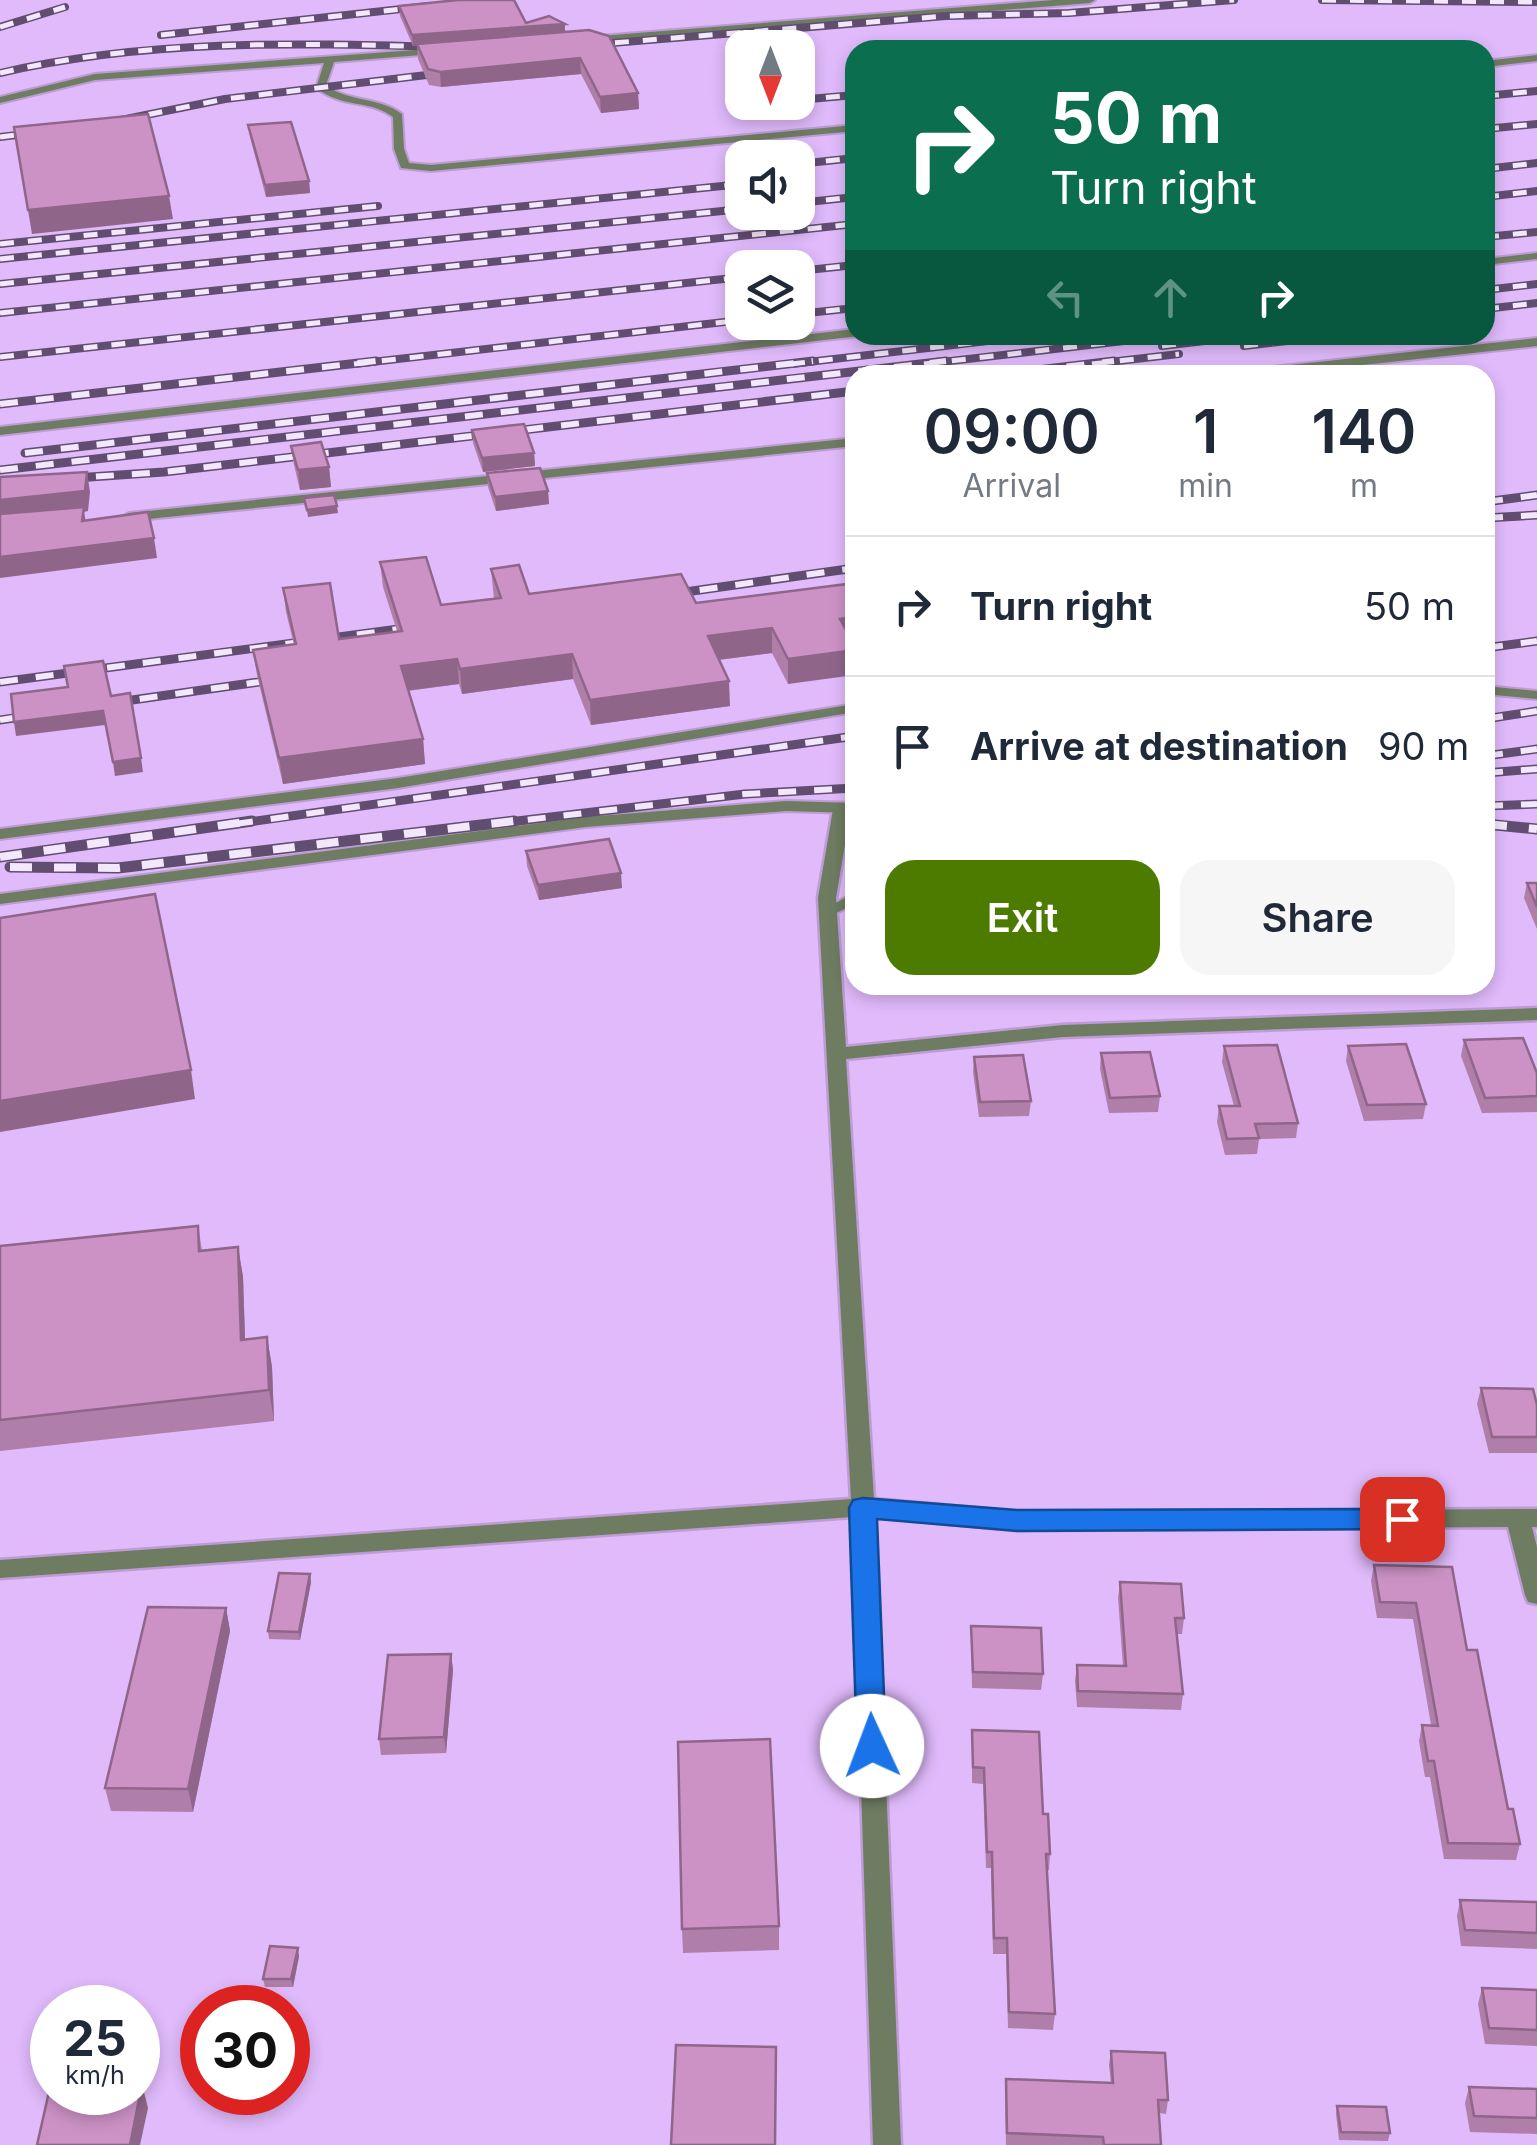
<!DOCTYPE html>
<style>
body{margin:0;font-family:Inter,sans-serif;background:#f6f6f7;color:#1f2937;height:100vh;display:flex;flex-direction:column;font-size:38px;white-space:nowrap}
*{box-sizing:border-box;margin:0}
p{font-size:32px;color:#747a83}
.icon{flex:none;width:55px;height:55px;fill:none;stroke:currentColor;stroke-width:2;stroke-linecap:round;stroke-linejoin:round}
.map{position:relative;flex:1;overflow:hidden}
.details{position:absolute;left:845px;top:365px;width:650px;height:630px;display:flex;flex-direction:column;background:#fff;border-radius:30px;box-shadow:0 5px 15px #0003}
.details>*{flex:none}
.banner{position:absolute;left:845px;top:40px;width:650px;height:305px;border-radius:30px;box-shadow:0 5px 15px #0003;background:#0b6e4f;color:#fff;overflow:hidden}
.needle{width:65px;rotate:180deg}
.buttons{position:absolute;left:725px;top:30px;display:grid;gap:20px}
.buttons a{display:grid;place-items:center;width:90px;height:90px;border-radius:20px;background:#fff;box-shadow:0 5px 15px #0003;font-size:50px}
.speed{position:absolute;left:30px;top:1985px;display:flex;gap:20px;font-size:50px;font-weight:700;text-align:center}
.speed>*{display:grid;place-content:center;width:130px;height:130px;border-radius:50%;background:#fff;box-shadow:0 5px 15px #0003;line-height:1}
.speed small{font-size:25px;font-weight:400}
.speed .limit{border:15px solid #d22;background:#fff;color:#111}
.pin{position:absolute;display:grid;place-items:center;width:85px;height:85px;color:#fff;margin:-42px;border-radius:20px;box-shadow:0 5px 15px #0006}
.me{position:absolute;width:110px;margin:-55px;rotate:358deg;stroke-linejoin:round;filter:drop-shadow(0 0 8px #0008)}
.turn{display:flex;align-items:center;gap:35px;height:210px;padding:0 40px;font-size:45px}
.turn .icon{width:130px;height:130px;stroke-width:2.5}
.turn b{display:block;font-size:70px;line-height:85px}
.lanes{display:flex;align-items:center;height:95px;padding:0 40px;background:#0003;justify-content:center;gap:50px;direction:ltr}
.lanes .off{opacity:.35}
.eta{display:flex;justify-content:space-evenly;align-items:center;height:170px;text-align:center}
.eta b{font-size:60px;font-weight:600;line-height:70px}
.action{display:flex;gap:20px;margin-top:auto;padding:20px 40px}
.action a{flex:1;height:115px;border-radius:30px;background:#4d7b00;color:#fff;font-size:40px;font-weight:600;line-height:115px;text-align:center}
.action a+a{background:#f6f6f7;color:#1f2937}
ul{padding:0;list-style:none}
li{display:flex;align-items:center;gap:30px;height:140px;padding:0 40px;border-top:2px solid #e0e1e3}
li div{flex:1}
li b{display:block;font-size:38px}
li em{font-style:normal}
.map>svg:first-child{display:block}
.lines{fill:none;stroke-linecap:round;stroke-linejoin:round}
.service-casing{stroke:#bd9cd4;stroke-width:4}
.minor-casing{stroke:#bd9cd4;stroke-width:5}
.service{fill:#6e7c61;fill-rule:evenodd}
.minor{fill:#6e7c61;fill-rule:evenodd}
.rail-far2-casing{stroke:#614d70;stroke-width:8}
.rail-far1-casing{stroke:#614d70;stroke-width:9}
.rail-casing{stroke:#614d70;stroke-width:11}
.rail-far2{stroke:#f3e7fb;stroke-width:5;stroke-dasharray:14;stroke-linecap:butt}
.rail-far1{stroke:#f3e7fb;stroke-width:6;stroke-dasharray:18;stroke-linecap:butt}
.rail{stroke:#f3e7fb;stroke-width:8;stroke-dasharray:22;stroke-linecap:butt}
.wall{fill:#af7ea9}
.shaded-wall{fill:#8f668a}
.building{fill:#cc92c5;stroke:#8f668a;stroke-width:2.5}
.route{fill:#1a73e8;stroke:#114b97;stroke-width:2.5}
</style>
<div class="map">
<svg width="1537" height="2145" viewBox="0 0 1537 2145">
<rect width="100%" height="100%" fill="#e0bafb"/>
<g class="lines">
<g class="service-casing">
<g id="service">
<polygon points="1053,0 1095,0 1090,3 587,43 582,40 587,37"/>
<path d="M442,48L447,51L446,53L334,62L326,85C349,103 378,96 402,114L404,149L409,163L431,165L855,125V131L431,171L401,168L394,149L393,117C369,99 344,109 316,88L324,63L95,80L0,103V97L95,74Z"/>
<polygon points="1537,55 1537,61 1485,67 1485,61"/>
<polygon points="1537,253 1537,259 1485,265 1485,259"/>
<polygon points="855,329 855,335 859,336 0,435 0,427"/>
<polygon points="1537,338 1537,346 1270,375 1230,375 1236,371"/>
<polygon points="855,438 855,446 129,521 122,517 129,513"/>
<polygon points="1485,686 1537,691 1537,699 1485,694"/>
<polygon points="855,704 855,712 398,788 0,839 0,829 398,778"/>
<polygon points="786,801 855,803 855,813 786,811 586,827 0,904 0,894 586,817"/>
<polygon points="855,892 855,904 828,917 820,912"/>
</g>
</g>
<g class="minor-casing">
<polygon id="minor" points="842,804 851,809 836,898 846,1047 1063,1025 1537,1008 1537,1020 1063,1037 846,1059 874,1499 1017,1512 1537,1509 1537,1527 1532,1527 1537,1547 1537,1604 1528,1602 1525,1595 1508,1527 1017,1530 875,1517 901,2145 873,2145 852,1517 0,1578 0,1560 851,1499 818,898 833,809"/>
</g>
<use href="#service" class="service"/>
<use href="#minor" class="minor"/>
<g class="rail-far2-casing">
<g id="rail-far2">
<polyline points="1322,0 1537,2"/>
<polyline points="0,27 65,7"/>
<polyline points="161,35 429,6"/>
<polyline points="587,45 946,16 1069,13 1234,0"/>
<path d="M0,73C147,39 293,43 443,47"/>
<polyline points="1485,96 1537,91"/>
<polyline points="798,100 855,95"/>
<polyline points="121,120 225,99 452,72"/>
<polyline points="1485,129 1537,124"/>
<polyline points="0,137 42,132"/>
<polyline points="798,164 855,158"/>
<polyline points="1485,169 1537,163"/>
<polyline points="1485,197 1537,191"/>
<polyline points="798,203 855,197"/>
<polyline points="1485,237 1537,232"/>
<polyline points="0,244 378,206"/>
<polyline points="0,259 742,184"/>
<polyline points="798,271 855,265"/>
<polyline points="0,284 742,209"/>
<polyline points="1485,290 1537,284"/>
<polyline points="1485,309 1537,303"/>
<polyline points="0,313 855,224"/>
<polyline points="798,314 855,308"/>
<polyline points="1162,346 1256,335"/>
<polyline points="1244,346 1339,335"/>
<polyline points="0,357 742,277"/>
<polyline points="354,364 742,320"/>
<polyline points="791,364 1040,335"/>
<polyline points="924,364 1176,335"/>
<polyline points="1092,364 1179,354"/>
</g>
</g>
<g class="rail-far1-casing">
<g id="rail-far1">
<polyline points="995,375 1114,361"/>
<polyline points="0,404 376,361"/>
<polyline points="25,453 813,361"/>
<polyline points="0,470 946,361"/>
<polyline points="60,479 164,472 855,391"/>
<polyline points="1485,502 1537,495"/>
<polyline points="1485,518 1537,515"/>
<polyline points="664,595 855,568"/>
<polyline points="1485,648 1537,641"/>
<polyline points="0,682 421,626"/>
<polyline points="104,704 287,678"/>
<polyline points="1485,719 1537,711"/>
<polyline points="0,720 40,714"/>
<polyline points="1485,756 1537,749"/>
<polyline points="1485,773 1537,769"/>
<polyline points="1485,806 1537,804"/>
<polyline points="235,824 855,736"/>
<polyline points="492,824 745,794 855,788"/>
</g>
</g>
<g class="rail-casing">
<g id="rail">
<polyline points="1485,824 1537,829"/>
<polyline points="0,857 252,821"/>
<polyline points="10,867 118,868 514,821"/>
</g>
</g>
<use href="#rail-far2" class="rail-far2"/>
<use href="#rail-far1" class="rail-far1"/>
<use href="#rail" class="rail"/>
</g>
<g class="wall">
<polygon points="454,0 514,0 526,23 565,32 638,93 639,109 601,113 581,74 441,87 429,85 418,59 417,45 413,46 400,16 399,6 454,1"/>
<polygon points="248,125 309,181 310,193 266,197 250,137"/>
<polygon points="472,430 534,453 535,466 483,472 473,443"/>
<polygon points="291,446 329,467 331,487 300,490 294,465"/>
<polygon points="487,473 548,491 549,504 496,511 488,487"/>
<polygon points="380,562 441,605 494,599 491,569 529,594 696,603 855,583 855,642 788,684 772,653 719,660 730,706 591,725 573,679 462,694 459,684 408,691 423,739 425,764 283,784 257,675 253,650 294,645 286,612 283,588 339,639 397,631 383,587"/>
<polygon points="526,851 622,888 539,900 527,866"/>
<polygon points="1527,883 1537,883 1537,929 1524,898"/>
<polygon points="848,905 855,905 855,965 851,966 847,927"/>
<polygon points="1464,1040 1537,1073 1537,1112 1482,1113 1461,1056"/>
<polygon points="1224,1046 1298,1123 1296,1138 1259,1139 1257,1154 1225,1155 1217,1122 1219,1106 1234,1106 1222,1062"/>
<polygon points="1348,1046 1426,1104 1423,1119 1364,1121 1346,1061"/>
<polygon points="1101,1053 1160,1096 1158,1112 1109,1113 1100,1069"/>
<polygon points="974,1057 1031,1101 1029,1116 979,1117 973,1072"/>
<polygon points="198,1226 202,1250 238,1247 243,1277 245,1339 267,1337 272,1367 274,1421 0,1451 0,1246"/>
<polygon points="1481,1388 1537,1405 1537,1453 1489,1453 1477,1404"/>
<polygon points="1374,1565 1467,1650 1508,1809 1520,1844 1516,1860 1444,1859 1430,1777 1425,1777 1419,1741 1422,1725 1431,1725 1413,1619 1377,1618 1371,1581"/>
<polygon points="311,1582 300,1640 269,1639 268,1631"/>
<polygon points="1120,1582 1184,1618 1182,1634 1177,1634 1183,1694 1181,1710 1077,1707 1075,1681 1077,1665 1123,1666 1118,1598"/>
<polygon points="226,1608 230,1631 193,1812 111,1811 105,1788"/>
<polygon points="971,1626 1043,1674 1041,1690 972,1688"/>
<polygon points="451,1654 453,1670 446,1753 381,1755 379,1739"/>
<polygon points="972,1730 1043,1814 1050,1854 1049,1870 1047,1870 1055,2014 1053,2030 1008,2028 1006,1954 993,1954 991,1868 986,1868 983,1784 972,1783"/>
<polygon points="1460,1900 1537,1902 1537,1949 1461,1946 1457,1916"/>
<polygon points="779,1926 779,1950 683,1953 682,1929"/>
<polygon points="299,1956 293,1987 265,1987 263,1979"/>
<polygon points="1482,1988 1537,1990 1537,2046 1485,2044 1478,2004"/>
<polygon points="1111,2051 1168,2100 1166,2114 1159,2113 1161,2145 1006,2145 1005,2093 1006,2079 1111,2083 1109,2065"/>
<polygon points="1469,2087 1537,2089 1537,2134 1470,2132 1465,2103"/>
<polygon points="1337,2106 1390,2133 1388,2141 1339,2140 1336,2114"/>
</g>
<g class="shaded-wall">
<polygon points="565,24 565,34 413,46 412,35"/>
<polygon points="580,58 581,74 441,87 440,72"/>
<polygon points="638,93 639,109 601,113 600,97"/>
<polygon points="309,181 310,193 266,197 265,185"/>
<polygon points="169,196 173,219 32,234 28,210"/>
<polygon points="534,453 535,466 483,472 482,458"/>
<polygon points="329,467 331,487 300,490 298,470"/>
<polygon points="87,472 90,492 88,511 84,512 87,527 0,520 0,500"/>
<polygon points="548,491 549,504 496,511 495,497"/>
<polygon points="337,506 338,513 308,517 307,510"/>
<polygon points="154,538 157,558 0,578 0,557"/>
<polygon points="855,617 855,641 840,644 840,619"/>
<polygon points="772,628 772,653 708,661 708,636"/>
<polygon points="855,650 855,675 788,684 788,659"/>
<polygon points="572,654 573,679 462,694 460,669"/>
<polygon points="457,659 459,684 403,691 401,666"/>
<polygon points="729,681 730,706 591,725 590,700"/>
<polygon points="103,711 105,725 16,736 14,722"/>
<polygon points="423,739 425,764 283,784 279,758"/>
<polygon points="141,758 143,772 115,776 113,762"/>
<polygon points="621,873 622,888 539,900 538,885"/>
<polygon points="191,1070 195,1099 0,1132 0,1101"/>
<polygon points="238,1247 243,1277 246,1370 241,1340"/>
<polygon points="267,1337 272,1367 274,1421 269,1390"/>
<polygon points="310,1574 311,1582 300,1640 299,1632"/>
<polygon points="226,1608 230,1631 193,1812 188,1789"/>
<polygon points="451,1654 453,1670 446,1753 444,1737"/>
<polygon points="298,1948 299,1956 293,1987 291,1979"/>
<polygon points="142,2084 148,2108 140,2145 130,2145"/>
</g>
<g class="building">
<polygon points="458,0 514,0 526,23 549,16 565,24 412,35 399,6"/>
<polygon points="589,30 609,36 638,93 600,97 580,58 440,72 428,69 417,44"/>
<polygon points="148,114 169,196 28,210 14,127"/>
<polygon points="291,122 309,181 265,185 248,125"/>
<polygon points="524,424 534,453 482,458 472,430"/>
<polygon points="321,442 329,467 298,470 291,446"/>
<polygon points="540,468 548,491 495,497 487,473"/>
<polygon points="87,472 85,491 0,500 0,477"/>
<polygon points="334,495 337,506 307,510 304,498"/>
<polygon points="84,507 82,521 148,512 154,538 0,557 0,514"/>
<polygon points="426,557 441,605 501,598 491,569 519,565 529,594 681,574 696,603 855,583 855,617 840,619 855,646 855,650 788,659 772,628 708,636 729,681 590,700 572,654 460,669 457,659 401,666 423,739 279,758 253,650 296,644 283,588 330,583 339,639 402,631 380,562"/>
<polygon points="103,661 111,696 130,693 141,758 113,762 103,711 14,722 11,694 68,687 64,666"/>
<polygon points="609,839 621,873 538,885 526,851"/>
<polygon points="1527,883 1537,883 1537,907"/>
<polygon points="155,894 191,1070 0,1101 0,918"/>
<polygon points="848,905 855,905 855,943 852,943"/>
<polygon points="1523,1038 1537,1073 1537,1096 1485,1098 1464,1040"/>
<polygon points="1406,1044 1426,1104 1367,1105 1348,1046"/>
<polygon points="1277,1045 1298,1123 1255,1124 1259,1138 1227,1139 1219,1106 1240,1106 1224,1046"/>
<polygon points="1150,1052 1160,1096 1110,1098 1101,1053"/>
<polygon points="1023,1055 1031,1101 980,1102 974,1057"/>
<polygon points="198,1226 199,1251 238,1247 241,1340 267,1337 269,1390 0,1420 0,1246"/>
<polygon points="1481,1388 1533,1389 1537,1405 1537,1437 1492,1437"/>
<polygon points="1374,1565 1452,1567 1467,1650 1477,1650 1508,1809 1513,1809 1520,1844 1448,1843 1434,1761 1428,1761 1422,1725 1438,1726 1416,1603 1380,1602"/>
<polygon points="279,1573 310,1574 299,1632 268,1631"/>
<polygon points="1120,1582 1181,1584 1184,1618 1175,1618 1183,1694 1078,1691 1077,1665 1126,1666"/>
<polygon points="148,1607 226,1608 188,1789 105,1788"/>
<polygon points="971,1626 1041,1628 1043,1674 973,1672"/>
<polygon points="451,1654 444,1737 379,1739 388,1655"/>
<polygon points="972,1730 1039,1732 1043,1814 1048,1814 1050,1854 1046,1854 1055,2014 1009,2012 1007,1938 994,1938 992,1852 987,1852 984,1768 973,1767"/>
<polygon points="770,1739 779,1926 682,1929 678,1742"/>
<polygon points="1460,1900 1537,1902 1537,1933 1465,1930"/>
<polygon points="270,1946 298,1948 291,1979 263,1979"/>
<polygon points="1482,1988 1537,1990 1537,2030 1489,2028"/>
<polygon points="676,2045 776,2047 775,2145 671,2145"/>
<polygon points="1111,2051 1165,2053 1168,2100 1158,2100 1161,2145 1104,2145 1103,2137 1007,2133 1006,2079 1113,2083"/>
<polygon points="51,2083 52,2083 52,2092 138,2092 138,2084 142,2084 130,2145 37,2145"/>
<polygon points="1469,2087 1537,2089 1537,2118 1474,2116"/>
<polygon points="1337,2106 1386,2107 1390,2133 1341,2132"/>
</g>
<polygon class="route" points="863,1498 1017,1510 1402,1509 1412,1512 1416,1519 1412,1526 1402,1529 1017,1531 877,1519 886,1746 882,1755 872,1758 861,1755 857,1746 849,1508 853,1500"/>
</svg>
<div class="buttons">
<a><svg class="needle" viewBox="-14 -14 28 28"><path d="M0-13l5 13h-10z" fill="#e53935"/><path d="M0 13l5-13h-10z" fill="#747a83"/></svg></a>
<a><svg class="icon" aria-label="sound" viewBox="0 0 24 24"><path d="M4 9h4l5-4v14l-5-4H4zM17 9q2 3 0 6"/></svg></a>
<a><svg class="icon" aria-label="layers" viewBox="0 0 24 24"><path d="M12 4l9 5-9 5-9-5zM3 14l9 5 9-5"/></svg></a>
</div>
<div class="speed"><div>25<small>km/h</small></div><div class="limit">30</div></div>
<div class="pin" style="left:1402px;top:1519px;background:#d93025"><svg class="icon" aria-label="arrive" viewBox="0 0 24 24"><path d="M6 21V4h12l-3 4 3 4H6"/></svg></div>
<svg class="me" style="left:872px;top:1746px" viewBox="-20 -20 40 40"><circle r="19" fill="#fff"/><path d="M0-13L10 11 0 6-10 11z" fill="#1a73e8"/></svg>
<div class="banner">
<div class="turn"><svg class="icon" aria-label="right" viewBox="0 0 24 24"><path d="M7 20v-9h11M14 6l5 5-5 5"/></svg><div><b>50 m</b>Turn right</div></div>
<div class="lanes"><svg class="icon off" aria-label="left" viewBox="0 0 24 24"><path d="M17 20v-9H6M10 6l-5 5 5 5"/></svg><svg class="icon off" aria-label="ahead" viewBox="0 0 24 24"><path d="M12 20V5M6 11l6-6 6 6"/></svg><svg class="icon" aria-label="right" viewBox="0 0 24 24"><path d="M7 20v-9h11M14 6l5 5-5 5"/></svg></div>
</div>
<section class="details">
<div class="eta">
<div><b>09:00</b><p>Arrival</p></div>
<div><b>1</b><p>min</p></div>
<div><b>140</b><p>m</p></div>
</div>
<ul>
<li><svg class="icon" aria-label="right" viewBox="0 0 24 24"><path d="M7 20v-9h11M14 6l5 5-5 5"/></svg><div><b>Turn right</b></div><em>50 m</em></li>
<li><svg class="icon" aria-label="arrive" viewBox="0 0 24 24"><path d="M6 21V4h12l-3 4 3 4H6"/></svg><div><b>Arrive at destination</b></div><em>90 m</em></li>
</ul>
<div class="action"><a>Exit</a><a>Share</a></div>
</section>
</div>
